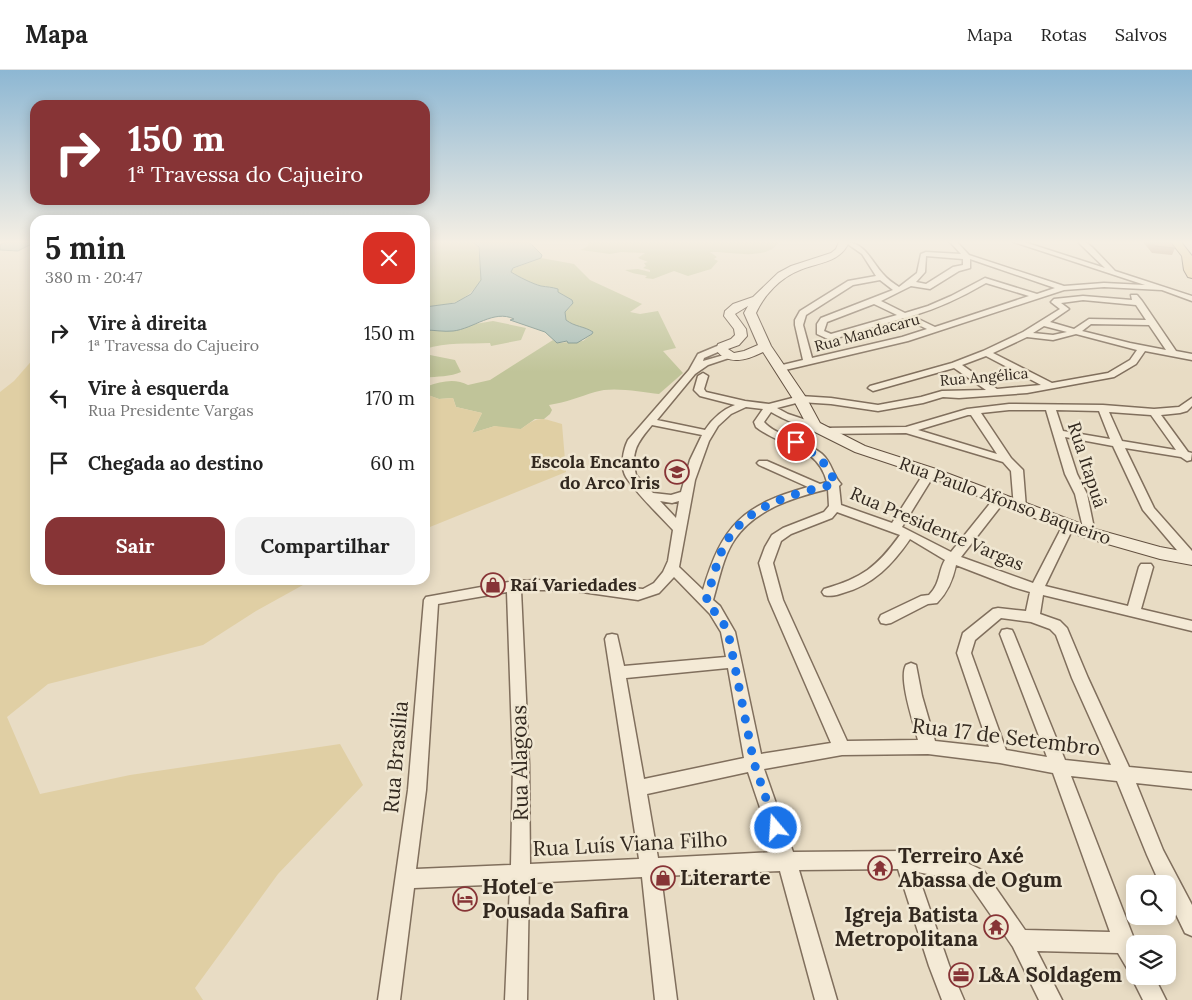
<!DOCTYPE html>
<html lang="pt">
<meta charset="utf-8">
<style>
body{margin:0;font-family:Lora,serif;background:#f2f2f2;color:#222;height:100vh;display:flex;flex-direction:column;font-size:19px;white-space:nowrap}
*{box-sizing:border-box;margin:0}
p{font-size:16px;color:#767676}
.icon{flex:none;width:28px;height:28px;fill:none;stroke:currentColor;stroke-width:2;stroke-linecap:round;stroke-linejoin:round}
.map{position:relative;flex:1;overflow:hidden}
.panel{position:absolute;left:30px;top:145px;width:400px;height:370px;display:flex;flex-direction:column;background:#fff;border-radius:15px;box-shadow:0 2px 12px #0003}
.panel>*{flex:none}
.banner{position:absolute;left:30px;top:30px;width:400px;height:105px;border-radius:15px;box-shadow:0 2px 12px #0003;background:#873436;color:#fff;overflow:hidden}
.fabs{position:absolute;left:1126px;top:805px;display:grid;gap:10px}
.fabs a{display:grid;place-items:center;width:50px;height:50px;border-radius:10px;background:#fff;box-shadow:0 2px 12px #0003;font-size:25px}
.pin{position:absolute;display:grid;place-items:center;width:42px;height:42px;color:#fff;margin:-21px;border:2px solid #fff;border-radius:50%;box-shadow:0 1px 5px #0007}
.me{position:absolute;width:55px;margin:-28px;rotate:342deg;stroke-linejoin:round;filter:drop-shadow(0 0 4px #0008)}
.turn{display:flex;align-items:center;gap:18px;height:105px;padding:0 15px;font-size:22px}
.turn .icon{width:65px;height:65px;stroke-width:2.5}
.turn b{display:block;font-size:35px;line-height:42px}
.round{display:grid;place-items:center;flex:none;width:52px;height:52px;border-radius:15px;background:#f2f2f2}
.overview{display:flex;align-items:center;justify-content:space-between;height:85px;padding:0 15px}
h1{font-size:30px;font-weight:700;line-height:38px}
.cta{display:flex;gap:10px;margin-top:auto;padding:10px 15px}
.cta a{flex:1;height:58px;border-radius:15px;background:#873436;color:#fff;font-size:20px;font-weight:700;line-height:58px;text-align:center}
.cta a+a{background:#f2f2f2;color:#222}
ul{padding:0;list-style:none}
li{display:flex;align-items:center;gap:15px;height:65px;padding:0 15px}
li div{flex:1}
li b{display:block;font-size:19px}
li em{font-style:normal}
header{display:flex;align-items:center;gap:30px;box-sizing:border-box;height:70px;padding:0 25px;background:#fff;border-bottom:1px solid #e0e0e0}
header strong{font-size:24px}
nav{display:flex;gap:28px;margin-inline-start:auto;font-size:18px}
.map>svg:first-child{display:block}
.green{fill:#c0c499}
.sand{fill:#e0cfa4}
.water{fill:#a5bbb4;stroke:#6d8881}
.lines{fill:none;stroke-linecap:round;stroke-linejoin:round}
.street-casing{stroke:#806f5d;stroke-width:3}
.secondary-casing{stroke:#625040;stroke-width:2}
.primary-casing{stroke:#4e3e30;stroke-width:2}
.street{fill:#f4ead6;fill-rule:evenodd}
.secondary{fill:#f4ead6;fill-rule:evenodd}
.primary{fill:#e7cfa0;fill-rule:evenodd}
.wall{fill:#a6846c}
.building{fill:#c1997e;stroke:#876b58}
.route{stroke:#1a73e8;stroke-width:9;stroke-dasharray:0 16.2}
.labels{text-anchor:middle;stroke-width:5;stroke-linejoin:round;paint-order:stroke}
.far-street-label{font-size:15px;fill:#32281f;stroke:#f0e7d2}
.poi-label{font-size:18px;font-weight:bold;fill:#32281f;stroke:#f0e7d2;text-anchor:end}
.street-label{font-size:18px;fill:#32281f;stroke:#f0e7d2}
.near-street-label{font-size:21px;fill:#32281f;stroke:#f0e7d2}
.near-poi-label{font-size:21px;font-weight:bold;fill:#32281f;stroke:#f0e7d2;text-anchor:start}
</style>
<header>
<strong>Mapa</strong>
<nav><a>Mapa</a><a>Rotas</a><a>Salvos</a></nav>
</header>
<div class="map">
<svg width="1192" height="930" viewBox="0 0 1192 930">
<rect width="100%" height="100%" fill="#e8dcc4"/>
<g class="green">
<path d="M425,172H473L478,175L481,211C462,235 454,233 425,237Z"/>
<path d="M588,172H779C766,192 731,181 710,182L717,187L714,189L718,191L711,199L688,206L674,201L653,209L645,208L647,206C639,204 633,204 625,200L638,199L650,202V200L643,198L646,196L644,193L648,192L638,188L645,183L621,182L610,184L581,180L588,176Z"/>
<path d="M541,188L574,194L590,210L642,234L630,242L640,244L658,241L676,278L663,281L683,303L659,324C641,322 612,316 595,322C579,327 567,332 549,335L552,340L550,344L544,349H535L521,359L507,360L495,356L472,363L482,343L456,337L453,328L439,329L425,324L428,316C441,311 456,308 468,315L490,310L553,270L557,273L583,271L592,264C584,258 574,257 566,250L565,242L571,236L572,230L558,222V219C552,217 547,217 541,216C533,214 519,207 511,202L512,199Z"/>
<path d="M493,251L526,258L521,270L491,276L490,273C467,274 447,272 425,279V260L454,261L475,254Z"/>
<path d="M425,279L430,285L455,290L461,302C451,307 437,306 425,308Z"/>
</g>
<g class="sand">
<polygon points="35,287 35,510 312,510 256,541 203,575 48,614 7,647 40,724 130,705 340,674 363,715 278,804 195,918 203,930 0,930 0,322 14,311"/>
<path d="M425,324L439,329L453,328L456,337L482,343L472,363L495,356L521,359C540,345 541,348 562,354L566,402L425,459Z"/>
</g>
<g class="water">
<polygon points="6,172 35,172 18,181 0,180 0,175"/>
<path d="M473,172H529L542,185L541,188L513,198L511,202C519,207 533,214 541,216C547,217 552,217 558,219V222L572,230L573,233L565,242L566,250C575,257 584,256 593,262L592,264L577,273H568L567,271L557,273L545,262L510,250L514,249C494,239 473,259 453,261C444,262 434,260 425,260V237L455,233L471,224L481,210L479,177Z"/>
</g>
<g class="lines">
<g class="street-casing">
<g id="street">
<path d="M845,172C865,172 871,191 883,204C887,209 893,213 899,217L917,203L921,184L926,182L961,184L950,172H957L969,185L1064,216L1104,213L1145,215L1014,172H1024L1105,198L1078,172H1086L1093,178L1115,201L1192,226V231L1162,220L1104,217L1064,220L908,271L781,301L778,300V296L803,290L795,255V250L800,241L848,211L876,206L862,184ZM926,186L963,189V195L953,197L926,214L916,212L925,202ZM970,189L1055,218L1037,224L985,208L951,226L928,236L905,243L881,231L911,216L930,219L959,201L970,198ZM880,210L893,220L821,248L817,254V264L830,270L904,248L927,259L902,267L812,288L803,255L806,245L853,215ZM986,213L1029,226L935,257L912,246C939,238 962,227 986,213ZM874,234L897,245L831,264L824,261L827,252Z"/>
<path d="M1131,225H1137L1142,231L1176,281L1192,284V290L1145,281L1136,294L1114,307L1027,323L959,328L943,327L923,333L878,341L831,334L800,332L777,338L788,344L818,354L819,356L818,358C806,360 781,348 771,342L764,352C774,365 807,371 822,384C832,393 833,406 841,414L839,416L841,435L892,453L926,400H934L936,402L902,457L951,482L996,426H1004L1006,429L1004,432L961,487L1033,513L1064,453H1072L1074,456L1045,516L1128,536L1139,497L1141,494H1151L1153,497L1141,539L1192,551V561L1043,525L1040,544L1060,551L1067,558L1088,608L1129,697L1192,703V719L1136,713L1163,780L1192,835V866L1185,863L1168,828V814H1160L1147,785L1117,711L1071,706L1136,874L1135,906H1154L1166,930H1143L1131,906L1133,903L1128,900L1118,883L1037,881L1062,930H1039L1013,877L970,815L964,811L917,802L949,895L964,930H942L929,896L898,799L799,800L837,930H815L780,801L661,806L677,930H655L642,807L529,813L527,930H505L510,814L414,818L400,930H378L408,720L424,530L426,527L514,511L541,510L643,519L654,513L663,502L668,491L673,460C659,445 637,424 626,407C620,397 623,380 628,370L689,300L698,284L722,274L726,277L725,279L704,288L703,291L731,283L735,286L708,295L695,304L657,350L705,360C713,348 722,340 735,335L700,326L694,320L698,306L703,303L708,306L704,319L706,322L745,331L769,334L800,326L831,328L878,335L921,327L942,321L986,320L954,298L873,321L868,318L870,316L952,293L983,281L1023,262L1060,239L1051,232L1054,229L1083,226L1132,230ZM1083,230L1136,235L1146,250L1089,249L1074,259L1050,252L1069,239L1061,233ZM1091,254L1149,255L1166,280L1130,273L1082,261ZM1044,256L1067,262L1053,265L1033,263ZM1076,264L1137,280L1130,290L1108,303L1052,313L993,283L1027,267L1053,270ZM986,286L1041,315L997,319L962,295ZM746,337L763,339L754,352L756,357C782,378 817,374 827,412L820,414L767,391H759L757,393L759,395L808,417C742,435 722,456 703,520L679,497L695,410L709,371L718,356L731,344ZM652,355L702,365L690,390L681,422L671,425L653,423L636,405C630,381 638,372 652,355ZM828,419L829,436L824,442L783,458L772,465L765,477L759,493L769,530L831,673L761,684L735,562L720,536L713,530C719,510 723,486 735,469C755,439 795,427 828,419ZM660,431L672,433L679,431L676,448ZM837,442L900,465C877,497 862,508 824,519L822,522L824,525C831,527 837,525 843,523C873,515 893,494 910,469L945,490C938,501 941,513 929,525L921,526L881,545L879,549L881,553L886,554L891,553L928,534L937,533C948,522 953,509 956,495L1013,517L1030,522L1026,541L998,538L993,539L963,563L957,583L989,677L935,671L922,626L916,595L911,593L906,595C898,608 914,654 918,670L847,671L783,530L773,493L781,471L791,464L832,448ZM674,507L710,544L721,562L726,587L624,596L617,565L612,564L607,565L605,569L639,789L530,794L529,694L521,520H568L638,530L659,523ZM507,522L513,694L511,795L416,799L426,720L438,534ZM1001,548L1031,552L1050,559L1056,565L1072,608L1111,695L1065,690L1014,564L1012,560L1007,559L1002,560L1000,564L1047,687L1006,680L971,583L975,570ZM728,598L744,688L644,709L626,608ZM928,684L1000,693L1053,703L1110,862L1025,860L984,801L967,793L904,781L793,782L764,699L842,685ZM748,702L775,782L658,788L647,724Z"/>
<path d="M1192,328V336L1187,341L1180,343L1161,345L1188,382L1192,383L1191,390L1187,391L1181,387L1125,378L1154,438L1192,481V493L1187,492L1143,440L1113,376L1065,367L1077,404L1087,424L1095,463L1089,467L1085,466L1075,424L1065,404L1046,340H1009L981,343L1011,388L1023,400L1026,438L1020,442L1014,438L1011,401L1003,392L906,363L822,364L817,361L822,358L906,357L967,339L1009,334L1103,335L1154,339L1179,337ZM1056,340L1099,341L1110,369L1063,361ZM1109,342L1151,345L1176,380L1122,371ZM968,345H971L997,384L918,360Z"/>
</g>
</g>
<g class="secondary-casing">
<path id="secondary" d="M839,172H849C840,193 819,192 800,200C781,207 764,225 756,243L771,276L807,329L820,353L865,376L936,399L1095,459L1160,477L1192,483V495L1160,489L1083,467L924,405L855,382L809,359L793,329L763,282C747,290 728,296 716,280L718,274L731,269L735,265L734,259L724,246L725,241L733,234L753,227L778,203L791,196L831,183L836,179ZM748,236L744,243L758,275L744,281L734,283L728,279L739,275L747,266L746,259L735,244Z"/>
</g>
<g class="primary-casing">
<polygon id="primary" points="1171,172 1181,172 1192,186 1192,208 1188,207 1184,200 1182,186"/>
</g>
<use href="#street" class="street"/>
<use href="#secondary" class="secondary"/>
<use href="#primary" class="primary"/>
</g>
<polygon class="wall" points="1143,172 1171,172 1175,178 1172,185 1152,183"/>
<polygon class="building" points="1152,172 1171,172 1175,178 1155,176"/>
<linearGradient id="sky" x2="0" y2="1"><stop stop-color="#8db7d3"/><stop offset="0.57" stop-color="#f5efe4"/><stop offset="1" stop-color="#f5efe4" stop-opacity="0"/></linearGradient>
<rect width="1192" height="302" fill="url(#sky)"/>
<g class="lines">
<path class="route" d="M776,758L754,693L728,562L722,551L706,531C711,515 715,498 721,483C739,437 791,424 835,414C829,393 814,383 796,372"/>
</g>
<defs>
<g id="school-ring" transform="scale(1.25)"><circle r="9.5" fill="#f0e7d2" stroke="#873436" stroke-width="1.5"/><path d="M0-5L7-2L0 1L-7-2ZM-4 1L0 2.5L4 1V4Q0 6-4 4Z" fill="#873436"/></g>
<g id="shop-ring" transform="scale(1.25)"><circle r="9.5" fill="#f0e7d2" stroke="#873436" stroke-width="1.5"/><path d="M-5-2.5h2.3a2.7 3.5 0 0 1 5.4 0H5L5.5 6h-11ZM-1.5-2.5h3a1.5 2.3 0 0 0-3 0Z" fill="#873436"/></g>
<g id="temple-ring" transform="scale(1.25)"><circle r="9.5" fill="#f0e7d2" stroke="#873436" stroke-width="1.5"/><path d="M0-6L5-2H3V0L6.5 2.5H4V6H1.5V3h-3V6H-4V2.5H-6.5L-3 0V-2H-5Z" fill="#873436"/></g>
<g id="hotel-ring" transform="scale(1.25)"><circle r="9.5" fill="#f0e7d2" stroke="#873436" stroke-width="1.5"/><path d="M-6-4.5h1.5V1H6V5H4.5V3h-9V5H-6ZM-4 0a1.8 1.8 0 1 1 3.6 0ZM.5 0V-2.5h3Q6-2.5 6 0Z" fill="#873436"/></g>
<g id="office-ring" transform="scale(1.25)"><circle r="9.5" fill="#f0e7d2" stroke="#873436" stroke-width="1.5"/><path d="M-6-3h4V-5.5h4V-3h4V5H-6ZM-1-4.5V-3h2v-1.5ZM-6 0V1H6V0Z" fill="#873436"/></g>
</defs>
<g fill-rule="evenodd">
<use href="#school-ring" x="677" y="402"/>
<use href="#shop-ring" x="493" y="515"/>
<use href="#temple-ring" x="880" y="798"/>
<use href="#shop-ring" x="663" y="808"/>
<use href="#hotel-ring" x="465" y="829"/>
<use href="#temple-ring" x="996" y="857"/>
<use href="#office-ring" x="961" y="905"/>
</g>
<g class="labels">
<g class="far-street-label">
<text transform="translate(867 263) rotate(-15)" y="5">Rua Mandacaru</text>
<text transform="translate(984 307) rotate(-5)" y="5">Rua Angélica</text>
</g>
<g class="poi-label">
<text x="660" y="398">Escola Encanto<tspan x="660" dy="21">do Arco Iris</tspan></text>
<text x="510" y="521" text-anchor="start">Raí Variedades</text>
</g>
<g class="street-label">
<text transform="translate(1087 395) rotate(72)" y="6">Rua Itapuã</text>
<text transform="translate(1005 431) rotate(20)" y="6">Rua Paulo Afonso Baqueiro</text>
<text transform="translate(937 459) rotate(23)" y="6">Rua Presidente Vargas</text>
</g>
<g class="near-street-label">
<text transform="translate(1006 667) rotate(7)" y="7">Rua 17 de Setembro</text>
<text transform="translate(396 687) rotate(-85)" y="7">Rua Brasília</text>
<text transform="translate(520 693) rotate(-91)" y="7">Rua Alagoas</text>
<text transform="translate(630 774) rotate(-3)" y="7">Rua Luís Viana Filho</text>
</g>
<g class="near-poi-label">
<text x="898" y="793">Terreiro Axé<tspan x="898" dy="24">Abassa de Ogum</tspan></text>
<text x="680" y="815">Literarte</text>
<text x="482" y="824">Hotel e<tspan x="482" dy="24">Pousada Safira</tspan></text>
<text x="978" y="852" text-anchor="end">Igreja Batista<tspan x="978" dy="24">Metropolitana</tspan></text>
<text x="978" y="912">L&amp;A Soldagem</text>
</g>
</g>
</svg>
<div class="fabs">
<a><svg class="icon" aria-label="search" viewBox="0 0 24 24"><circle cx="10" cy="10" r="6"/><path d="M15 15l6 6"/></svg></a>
<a><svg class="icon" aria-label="layers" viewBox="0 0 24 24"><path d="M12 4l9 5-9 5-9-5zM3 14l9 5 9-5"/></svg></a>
</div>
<div class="pin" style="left:796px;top:372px;background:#d93025"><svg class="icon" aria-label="arrive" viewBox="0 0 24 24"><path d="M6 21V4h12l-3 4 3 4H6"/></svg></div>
<svg class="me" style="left:776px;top:758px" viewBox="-20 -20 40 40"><circle r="17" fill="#1a73e8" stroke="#fff" stroke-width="3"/><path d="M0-11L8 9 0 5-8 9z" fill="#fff"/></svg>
<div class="banner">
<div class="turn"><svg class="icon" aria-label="right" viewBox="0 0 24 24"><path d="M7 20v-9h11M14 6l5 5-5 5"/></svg><div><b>150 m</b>1ª Travessa do Cajueiro</div></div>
</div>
<section class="panel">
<div class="overview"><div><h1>5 min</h1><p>380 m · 20:47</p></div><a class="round" style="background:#d93025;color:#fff"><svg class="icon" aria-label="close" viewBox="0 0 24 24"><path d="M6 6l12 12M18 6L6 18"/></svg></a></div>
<ul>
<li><svg class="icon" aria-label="right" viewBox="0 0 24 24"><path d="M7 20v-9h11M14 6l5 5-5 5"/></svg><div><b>Vire à direita</b><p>1ª Travessa do Cajueiro</p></div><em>150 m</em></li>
<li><svg class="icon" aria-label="left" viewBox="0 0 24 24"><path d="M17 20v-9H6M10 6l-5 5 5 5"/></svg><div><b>Vire à esquerda</b><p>Rua Presidente Vargas</p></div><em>170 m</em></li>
<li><svg class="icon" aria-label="arrive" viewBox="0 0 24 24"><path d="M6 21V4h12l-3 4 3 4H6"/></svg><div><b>Chegada ao destino</b></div><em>60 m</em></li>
</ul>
<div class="cta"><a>Sair</a><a>Compartilhar</a></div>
</section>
</div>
